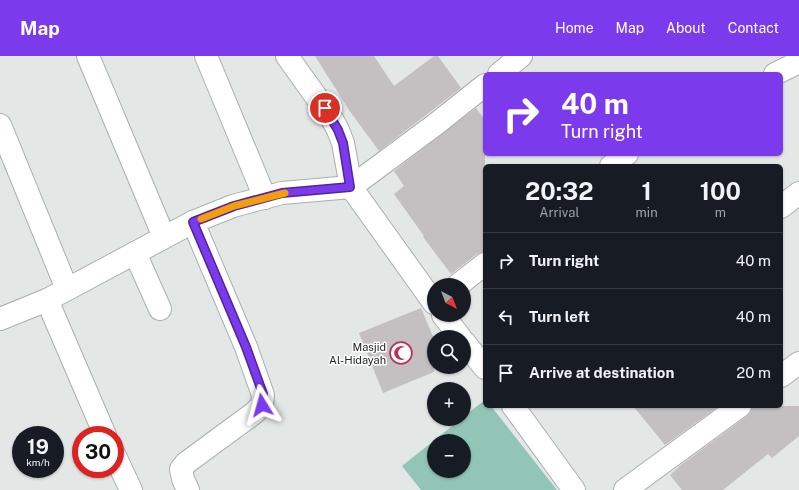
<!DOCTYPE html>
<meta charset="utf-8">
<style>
body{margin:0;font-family:"Public Sans",sans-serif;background:#20242c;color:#f1f3f6;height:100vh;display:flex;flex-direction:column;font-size:15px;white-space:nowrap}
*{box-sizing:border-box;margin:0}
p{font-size:13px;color:#9ea1a6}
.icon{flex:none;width:22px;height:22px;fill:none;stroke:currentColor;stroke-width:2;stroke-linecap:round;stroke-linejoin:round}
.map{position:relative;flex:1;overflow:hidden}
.drawer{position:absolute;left:483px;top:108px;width:300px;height:244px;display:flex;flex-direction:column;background:#171b24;border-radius:6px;box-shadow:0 1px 3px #0004}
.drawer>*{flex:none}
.banner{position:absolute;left:483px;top:16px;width:300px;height:84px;border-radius:6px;box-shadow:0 1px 3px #0004;background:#7c3aed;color:#fff;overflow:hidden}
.needle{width:26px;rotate:138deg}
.tools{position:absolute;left:427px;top:222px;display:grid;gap:8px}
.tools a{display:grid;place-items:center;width:44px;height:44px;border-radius:50%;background:#171b24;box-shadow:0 1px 3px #0004;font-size:20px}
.speed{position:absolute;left:12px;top:370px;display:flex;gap:8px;font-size:20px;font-weight:700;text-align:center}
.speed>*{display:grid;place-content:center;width:52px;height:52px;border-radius:50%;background:#171b24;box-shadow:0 1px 3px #0004;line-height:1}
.speed small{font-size:10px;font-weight:400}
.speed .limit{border:6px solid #d22;background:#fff;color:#111}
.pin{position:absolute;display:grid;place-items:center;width:34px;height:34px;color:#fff;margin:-17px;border:2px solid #fff;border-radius:50%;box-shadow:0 1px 4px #0007}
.me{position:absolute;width:44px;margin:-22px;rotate:352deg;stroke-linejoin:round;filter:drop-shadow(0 0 3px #0008)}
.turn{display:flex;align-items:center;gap:14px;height:84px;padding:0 12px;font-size:18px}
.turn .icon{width:52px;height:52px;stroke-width:2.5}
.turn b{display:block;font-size:28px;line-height:34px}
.eta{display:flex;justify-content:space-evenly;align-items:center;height:68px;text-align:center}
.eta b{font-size:24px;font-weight:700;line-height:28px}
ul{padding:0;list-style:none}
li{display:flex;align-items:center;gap:12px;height:56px;padding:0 12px;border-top:1px solid #363941}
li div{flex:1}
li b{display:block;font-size:15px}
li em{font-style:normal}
header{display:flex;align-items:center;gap:24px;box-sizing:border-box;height:56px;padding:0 20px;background:#7c3aed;color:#fff}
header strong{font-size:19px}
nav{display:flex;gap:22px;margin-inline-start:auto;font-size:14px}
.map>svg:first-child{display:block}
.green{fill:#92c5b6;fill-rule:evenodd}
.building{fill:#c4bfc0}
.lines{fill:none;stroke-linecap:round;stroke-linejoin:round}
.minor-casing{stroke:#aaafad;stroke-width:24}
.minor{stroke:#fff;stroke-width:22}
.route-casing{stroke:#51269a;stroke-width:10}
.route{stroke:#7c3aed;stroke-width:7}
.slow{stroke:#f59e0b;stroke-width:7}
.labels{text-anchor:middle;stroke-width:3;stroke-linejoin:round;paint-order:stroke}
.poi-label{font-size:11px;fill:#222423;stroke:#fff;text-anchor:end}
</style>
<header>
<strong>Map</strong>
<nav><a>Home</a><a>Map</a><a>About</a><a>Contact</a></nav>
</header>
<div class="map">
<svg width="799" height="434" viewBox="0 0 799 434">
<rect width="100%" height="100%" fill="#e3e7e6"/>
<path class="green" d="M485,344V350H491L557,434H421L402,410L461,363H464V360ZM434,385H464V415H434Z"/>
<g class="building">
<polygon points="315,0 374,0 394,30 434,0 438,0 461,32 379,95 349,54"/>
<polygon points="476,52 485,64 485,196 477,198 451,218 423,181 424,180 394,138 404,130 394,115"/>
<polygon points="421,252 434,283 434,316 383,337 359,277"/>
<polygon points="633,350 719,350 665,389"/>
<polygon points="752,350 799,350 799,380 772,402 768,398 723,434 682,434 670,419 681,409 747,360 751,355"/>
</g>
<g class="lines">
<g class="minor-casing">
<g id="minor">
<polyline points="88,0 164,181"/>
<polyline points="206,0 265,142"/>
<polyline points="287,0 332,63 338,74 343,87 351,131 434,247"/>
<polyline points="499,18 521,0"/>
<polyline points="775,18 799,6"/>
<polyline points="0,69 67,233"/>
<polyline points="611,110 627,98"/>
<polyline points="781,151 799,137"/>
<polyline points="135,197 160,253"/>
<polyline points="458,229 485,208"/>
<polyline points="47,244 105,379"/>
<polyline points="443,259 460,281"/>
<polyline points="0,263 47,244 193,166 233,150 282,137 351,131 436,68 485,29"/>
<polyline points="464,286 485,312"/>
<polyline points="781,320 799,307"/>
<polyline points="513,350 574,434"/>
<polyline points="115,400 131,434"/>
<polyline points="188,434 183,423 181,413 186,407 254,357 262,349 263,339 246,291 193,166"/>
<polyline points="625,434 740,350"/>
</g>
</g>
<use href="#minor" class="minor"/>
</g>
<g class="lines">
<g class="route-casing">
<polyline id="route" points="262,349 263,338 246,291 193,166 234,150 282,137 350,131 343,87 338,74 325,52"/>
</g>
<use href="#route" class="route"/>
<polyline class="slow" points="201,163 234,150 285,137"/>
</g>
<defs>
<g id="mosque-ring" transform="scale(1.15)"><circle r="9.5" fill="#fff" stroke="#be2f5b" stroke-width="1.5"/><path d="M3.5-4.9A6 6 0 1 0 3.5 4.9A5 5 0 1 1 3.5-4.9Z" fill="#be2f5b"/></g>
</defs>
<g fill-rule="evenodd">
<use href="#mosque-ring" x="401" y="297"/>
</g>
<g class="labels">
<g class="poi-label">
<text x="386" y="295">Masjid<tspan x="386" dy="13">Al-Hidayah</tspan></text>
</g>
</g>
</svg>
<div class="tools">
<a><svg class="needle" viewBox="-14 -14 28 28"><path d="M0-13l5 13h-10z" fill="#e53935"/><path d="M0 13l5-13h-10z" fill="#9ea1a6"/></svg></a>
<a><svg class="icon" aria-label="search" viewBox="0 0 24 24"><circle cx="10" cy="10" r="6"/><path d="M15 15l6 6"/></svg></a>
<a>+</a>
<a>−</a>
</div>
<div class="speed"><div>19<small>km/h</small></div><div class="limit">30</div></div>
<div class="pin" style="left:325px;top:52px;background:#d93025"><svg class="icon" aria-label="arrive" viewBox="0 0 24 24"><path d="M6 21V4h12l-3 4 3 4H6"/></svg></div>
<svg class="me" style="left:262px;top:349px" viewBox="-20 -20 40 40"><path d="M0-17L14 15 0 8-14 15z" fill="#7c3aed" stroke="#fff" stroke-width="4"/></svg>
<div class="banner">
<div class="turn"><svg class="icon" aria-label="right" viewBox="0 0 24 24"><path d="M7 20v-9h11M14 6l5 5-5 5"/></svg><div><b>40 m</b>Turn right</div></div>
</div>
<section class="drawer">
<div class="eta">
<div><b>20:32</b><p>Arrival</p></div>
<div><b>1</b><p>min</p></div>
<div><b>100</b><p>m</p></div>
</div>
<ul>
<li><svg class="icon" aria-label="right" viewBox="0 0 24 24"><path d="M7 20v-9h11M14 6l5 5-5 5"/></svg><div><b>Turn right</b></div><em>40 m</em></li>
<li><svg class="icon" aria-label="left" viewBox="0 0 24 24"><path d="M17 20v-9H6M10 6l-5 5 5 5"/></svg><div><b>Turn left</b></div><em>40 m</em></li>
<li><svg class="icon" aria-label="arrive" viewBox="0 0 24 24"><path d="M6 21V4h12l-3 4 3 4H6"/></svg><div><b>Arrive at destination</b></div><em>20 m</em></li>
</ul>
</section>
</div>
